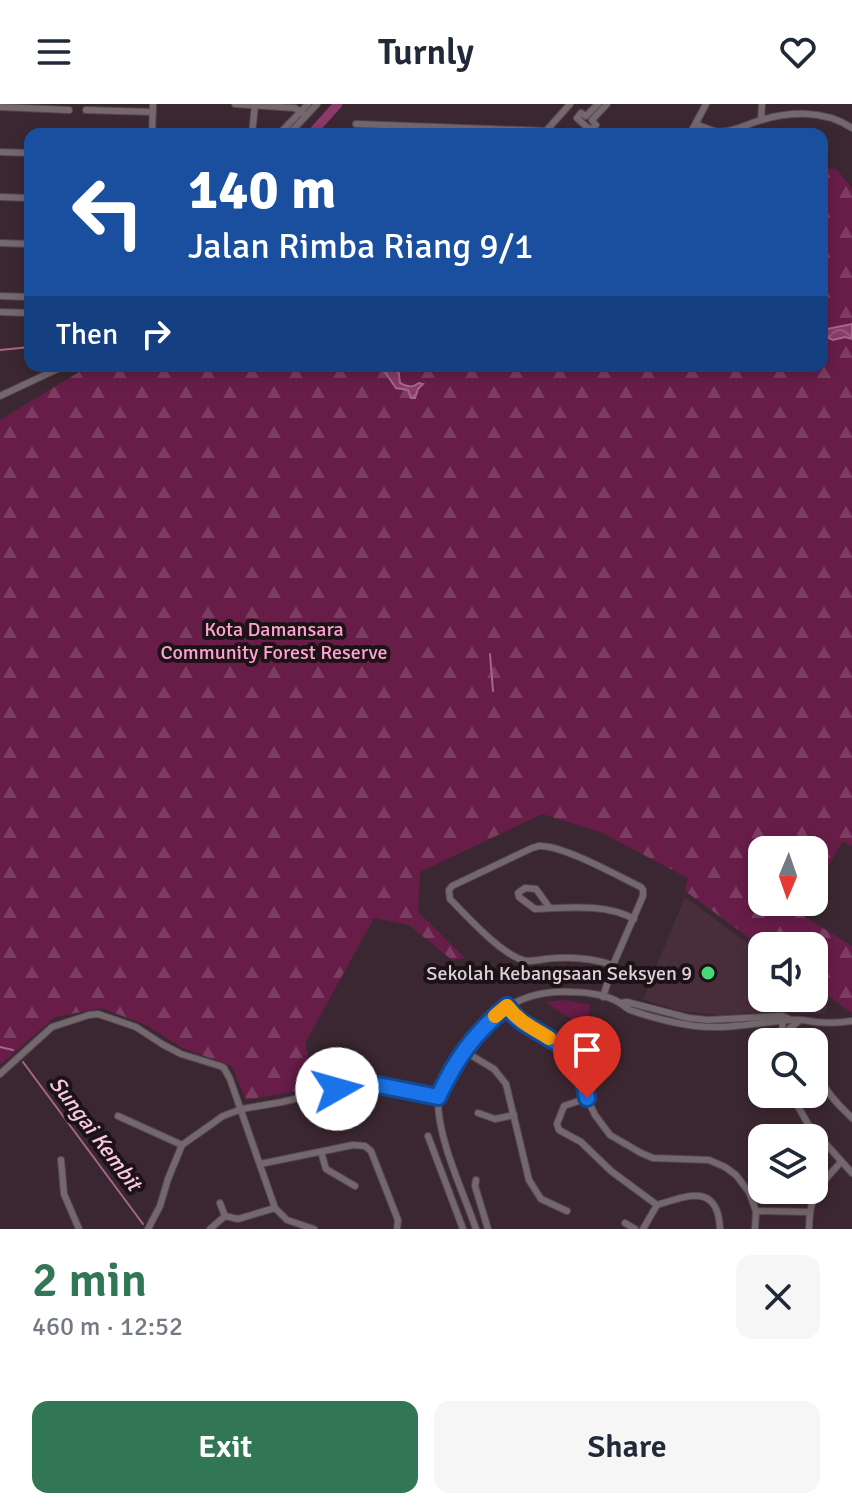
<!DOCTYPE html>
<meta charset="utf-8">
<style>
body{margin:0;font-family:Signika,sans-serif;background:#f6f6f7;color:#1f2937;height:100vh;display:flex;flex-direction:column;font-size:30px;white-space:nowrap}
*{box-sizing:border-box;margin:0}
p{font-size:26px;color:#747a83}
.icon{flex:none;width:44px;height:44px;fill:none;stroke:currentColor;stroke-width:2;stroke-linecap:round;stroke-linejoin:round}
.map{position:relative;height:1125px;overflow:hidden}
.sheet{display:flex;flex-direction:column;background:#fff;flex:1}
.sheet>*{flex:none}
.top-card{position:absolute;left:24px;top:24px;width:804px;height:244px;border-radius:16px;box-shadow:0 4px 12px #0003;background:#1a4fa0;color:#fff;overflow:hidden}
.needle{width:52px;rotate:182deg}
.fabs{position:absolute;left:748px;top:732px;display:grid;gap:16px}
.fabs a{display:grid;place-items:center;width:80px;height:80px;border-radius:16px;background:#fff;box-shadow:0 4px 12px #0003;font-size:40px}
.pin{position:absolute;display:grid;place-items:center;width:68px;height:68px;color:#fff;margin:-82px -34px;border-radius:50% 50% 50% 0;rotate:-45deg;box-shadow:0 0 8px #0007}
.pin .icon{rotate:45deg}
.me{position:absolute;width:88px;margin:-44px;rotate:83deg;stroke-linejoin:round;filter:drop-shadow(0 0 6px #0008)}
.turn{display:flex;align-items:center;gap:28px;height:168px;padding:0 32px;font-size:36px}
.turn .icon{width:104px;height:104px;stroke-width:2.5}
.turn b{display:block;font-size:56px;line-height:68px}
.then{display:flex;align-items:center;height:76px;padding:0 32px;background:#0003;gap:16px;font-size:30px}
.round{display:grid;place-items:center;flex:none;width:84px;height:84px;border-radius:16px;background:#f6f6f7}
.summary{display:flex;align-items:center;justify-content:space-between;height:136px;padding:0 32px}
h1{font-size:48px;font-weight:600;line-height:60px;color:#317755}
.action{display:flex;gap:16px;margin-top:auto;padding:16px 32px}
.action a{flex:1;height:92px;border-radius:16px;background:#317755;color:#fff;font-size:32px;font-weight:600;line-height:92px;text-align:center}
.action a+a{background:#f6f6f7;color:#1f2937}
header{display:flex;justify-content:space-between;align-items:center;height:104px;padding:0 32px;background:#fff;font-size:36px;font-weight:600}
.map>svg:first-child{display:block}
.built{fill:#482e3b}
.forest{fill:url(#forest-firs)}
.park{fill:#671d48}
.water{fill:url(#water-waves);stroke:#a56789;stroke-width:2}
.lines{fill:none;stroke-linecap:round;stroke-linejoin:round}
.stream{stroke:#a56789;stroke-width:2}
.river{stroke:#8c3a68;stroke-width:9}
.minor-casing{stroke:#58454f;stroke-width:8}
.minor{stroke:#73686d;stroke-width:6}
.route-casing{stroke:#114b97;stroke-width:20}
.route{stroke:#1a73e8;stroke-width:14}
.slow{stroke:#f59e0b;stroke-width:14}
.poi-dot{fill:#48d779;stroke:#1c1317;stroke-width:3}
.labels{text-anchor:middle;stroke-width:8;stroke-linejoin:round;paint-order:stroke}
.park-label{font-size:20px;fill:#ffa2d1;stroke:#1c1317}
.poi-label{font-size:20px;fill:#ded0d6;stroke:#1c1317;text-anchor:end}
.water-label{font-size:22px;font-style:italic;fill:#f9c9e0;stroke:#1c1317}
</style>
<header><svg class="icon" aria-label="menu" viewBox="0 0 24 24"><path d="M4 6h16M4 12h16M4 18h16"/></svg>Turnly<svg class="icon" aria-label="heart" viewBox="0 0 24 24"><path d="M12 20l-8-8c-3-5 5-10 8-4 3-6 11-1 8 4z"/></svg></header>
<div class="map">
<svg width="852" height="1125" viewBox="0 0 852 1125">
<defs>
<pattern id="forest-firs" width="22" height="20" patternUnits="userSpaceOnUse" patternTransform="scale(2)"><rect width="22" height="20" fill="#671d48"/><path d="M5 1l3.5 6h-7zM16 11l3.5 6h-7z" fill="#7c3d62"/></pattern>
<pattern id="water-waves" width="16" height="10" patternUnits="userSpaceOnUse" patternTransform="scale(2)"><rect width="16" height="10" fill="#8c3a68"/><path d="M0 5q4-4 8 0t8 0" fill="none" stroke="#9c557d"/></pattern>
</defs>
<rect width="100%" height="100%" fill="#3b2731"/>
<polygon class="built" points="685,793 762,850 762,894 814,894 814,888 828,898 825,910 764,908 721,911 680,907 643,895"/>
<g class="forest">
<polygon points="822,64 836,65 852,84 852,220 822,226"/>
<path d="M822,231C838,238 838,232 852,235V742L843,737L814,786V746H762V798H807L800,810L852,842V909L814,881V842L762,843L685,787L688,774L600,728L542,710L420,768L418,808L465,854L452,856L409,821L374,814L305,939L315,984L246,996L232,962L182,944L148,922L102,904L55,913L0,961V316L89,262H368L385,268L396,283L408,286L414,282L407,283L400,279L398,262H822Z"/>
</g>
<polygon class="park" points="565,896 590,901 588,917 576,919 546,898"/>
<g class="water">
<polygon points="852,220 852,235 845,233 833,236 822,231 822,226"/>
<path d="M368,262H398L400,279C408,283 412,284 419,279L423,280L418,285L415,294H411L408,286L396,284L385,268Z"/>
</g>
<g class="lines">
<g class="stream">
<polyline points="0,246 30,243"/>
<polyline points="490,550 493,587"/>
<polyline points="0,943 13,946"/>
<polyline points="23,958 143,1120"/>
</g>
<polyline class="river" points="311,30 338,0"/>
<g class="minor-casing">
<g id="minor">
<polyline points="235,0 295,4 306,12"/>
<polyline points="598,0 586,12 581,9 577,14 590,26 596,21 592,16 607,0"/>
<polyline points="0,3 69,6"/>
<polyline points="86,6 153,8"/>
<polyline points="761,16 762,0"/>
<polyline points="356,20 546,27 570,0"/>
<path d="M696,20C703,23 711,27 719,28C732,28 744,22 755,18C787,7 823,5 852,24"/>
<polyline points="152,30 153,0"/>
<polyline points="252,30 255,0"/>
<polyline points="279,30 308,0"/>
<polyline points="289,30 317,0"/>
<polyline points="690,30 706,0"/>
<polyline points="0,48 30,49"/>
<polyline points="0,93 30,94"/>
<polyline points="0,139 30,140"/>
<polyline points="0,192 30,193"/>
<polyline points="0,208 30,209"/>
<polyline points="0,292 64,262"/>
<path d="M539,742C563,741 618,772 641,783L643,786V792L613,861C597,856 576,853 558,854C548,854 537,857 527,857C504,854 466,811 450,795L449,786L452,782L532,744Z"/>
<path d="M549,803L536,785L525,784L518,789L519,793L535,805C567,804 605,799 634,815"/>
<polyline points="603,893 613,861"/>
<polyline points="620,899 627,898 689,914 708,916 782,912 789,915"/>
<polyline points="507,902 515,912 522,918 572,948 581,961 587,994 595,1011 610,1031 641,1049 653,1054 709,1056 725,1063 736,1071 749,1088 756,1107 755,1125"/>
<polyline points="782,918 784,938"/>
<polyline points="783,935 790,924 799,917"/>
<path d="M819,936C814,975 825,988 852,1014"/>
<polyline points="464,947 494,965 506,980 529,1076 541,1095 567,1107"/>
<polyline points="0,970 52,923 89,911 98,910 136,923 162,940 181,950 220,962 224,964 230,975 275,1104 287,1116 314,1125"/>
<polyline points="791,990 808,1020 852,1069"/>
<path d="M587,994L564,1002L557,1020L559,1026L581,1038L611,1067L657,1101C687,1092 718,1078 720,1125"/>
<polyline points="478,1009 495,1015 514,1011"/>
<polyline points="118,1012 182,1041"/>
<polyline points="428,1032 463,1125"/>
<polyline points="321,1048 326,1065 355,1082"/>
<polyline points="61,1056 64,1090 79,1125"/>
<polyline points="260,1060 353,1041 365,1042 371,1047 398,1116 397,1125"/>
<polyline points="476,1076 475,1082 488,1125"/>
<polyline points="220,1099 225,1112"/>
<polyline points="756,1107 809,1108"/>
<polyline points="225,1112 238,1115 275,1104"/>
<polyline points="625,1119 635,1125"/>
<polyline points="148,1125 160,1102 168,1075 182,1041 223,1012 242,1005 282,998 359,980 375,980 438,993"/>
<polyline points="210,1125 225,1112"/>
<path d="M476,1125C463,1087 438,1036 438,997C439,985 449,969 456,959C485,914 516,884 573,888C587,888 608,891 620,899C623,901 626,904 630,906C650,913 673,919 695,922C727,926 759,918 791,916C799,915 808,917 816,918C828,919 840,919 852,917"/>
<polyline points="643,1125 657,1101"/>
<path d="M809,1125C809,1091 819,1082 841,1058"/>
</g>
</g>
<use href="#minor" class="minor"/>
</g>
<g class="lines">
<g class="route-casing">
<path id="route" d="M337,985L368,979L438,993C457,953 474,930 507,902L515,912L522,918L572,948L581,961L587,994"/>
</g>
<use href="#route" class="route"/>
<path class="slow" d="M495,912L507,902C518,917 533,924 549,934"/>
</g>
<circle class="poi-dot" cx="708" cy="869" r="8"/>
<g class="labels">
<g class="park-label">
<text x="274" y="532">Kota Damansara<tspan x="274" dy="23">Community Forest Reserve</tspan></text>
</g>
<g class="poi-label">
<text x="692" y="876">Sekolah Kebangsaan Seksyen 9</text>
</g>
<g class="water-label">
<text transform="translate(96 1029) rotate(53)" y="8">Sungai Kembit</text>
</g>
</g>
</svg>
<div class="fabs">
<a><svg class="needle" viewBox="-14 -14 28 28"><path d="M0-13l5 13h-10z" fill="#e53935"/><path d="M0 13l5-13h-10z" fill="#747a83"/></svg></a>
<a><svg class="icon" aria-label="sound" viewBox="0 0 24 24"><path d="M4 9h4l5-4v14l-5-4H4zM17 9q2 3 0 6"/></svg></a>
<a><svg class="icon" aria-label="search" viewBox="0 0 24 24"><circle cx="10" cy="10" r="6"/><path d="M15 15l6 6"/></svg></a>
<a><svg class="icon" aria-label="layers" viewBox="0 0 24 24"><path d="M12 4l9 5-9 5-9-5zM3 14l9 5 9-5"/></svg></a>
</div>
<div class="pin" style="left:587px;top:994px;background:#d93025"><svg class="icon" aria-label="arrive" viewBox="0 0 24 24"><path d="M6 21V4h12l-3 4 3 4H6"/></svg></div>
<svg class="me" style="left:337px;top:985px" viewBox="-20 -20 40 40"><circle r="19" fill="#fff"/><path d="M0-13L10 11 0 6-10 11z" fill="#1a73e8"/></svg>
<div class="top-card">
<div class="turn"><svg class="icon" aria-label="left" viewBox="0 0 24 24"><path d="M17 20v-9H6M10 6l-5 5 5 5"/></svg><div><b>140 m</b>Jalan Rimba Riang 9/1</div></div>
<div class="then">Then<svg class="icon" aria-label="right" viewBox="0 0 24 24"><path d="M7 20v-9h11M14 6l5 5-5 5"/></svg></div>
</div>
</div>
<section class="sheet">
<div class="summary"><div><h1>2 min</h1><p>460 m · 12:52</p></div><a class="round"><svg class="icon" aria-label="close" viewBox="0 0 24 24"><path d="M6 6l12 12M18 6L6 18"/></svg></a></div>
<div class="action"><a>Exit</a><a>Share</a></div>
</section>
